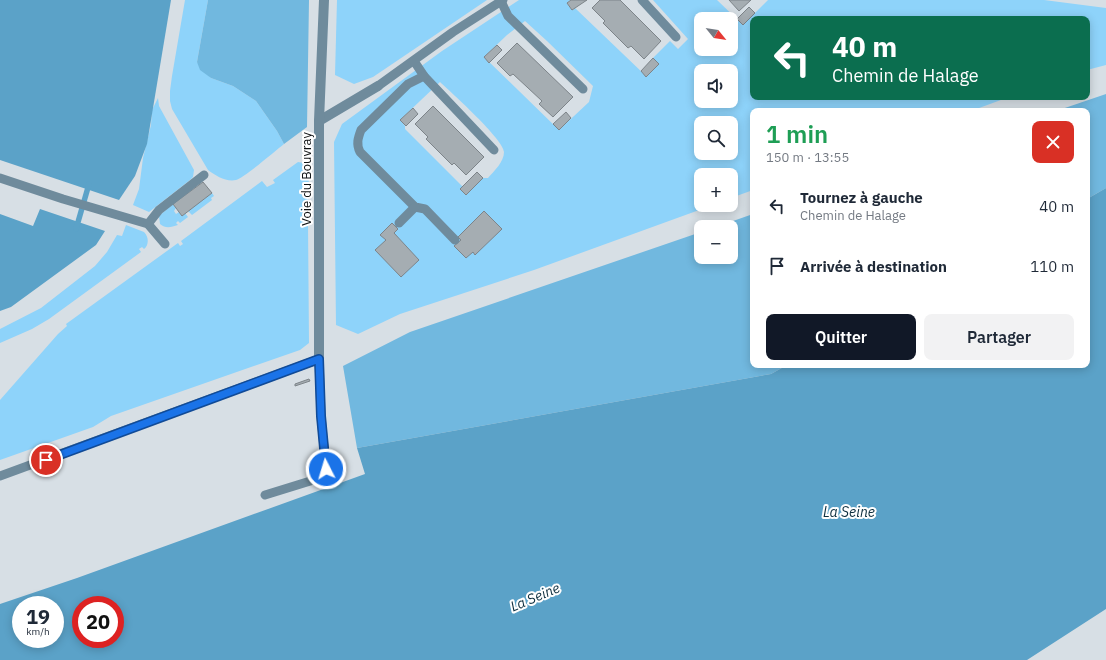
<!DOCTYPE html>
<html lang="fr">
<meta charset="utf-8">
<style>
body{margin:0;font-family:"IBM Plex Sans",sans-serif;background:#f2f2f3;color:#1f2937;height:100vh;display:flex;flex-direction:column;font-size:15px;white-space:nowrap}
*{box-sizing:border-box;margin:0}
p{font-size:13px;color:#747a83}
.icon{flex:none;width:22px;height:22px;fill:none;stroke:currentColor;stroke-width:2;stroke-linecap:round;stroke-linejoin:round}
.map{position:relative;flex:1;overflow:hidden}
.panel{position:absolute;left:750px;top:108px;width:340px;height:260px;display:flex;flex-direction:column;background:#fff;border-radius:8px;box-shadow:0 2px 10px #0003}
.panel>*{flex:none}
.banner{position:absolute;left:750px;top:16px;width:340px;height:84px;border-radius:8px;box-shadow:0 2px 10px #0003;background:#0b6e4f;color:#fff;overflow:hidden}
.needle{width:26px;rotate:120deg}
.tools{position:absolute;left:694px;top:12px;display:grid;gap:8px}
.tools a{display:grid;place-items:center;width:44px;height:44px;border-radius:8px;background:#fff;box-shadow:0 2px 10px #0003;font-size:20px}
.speed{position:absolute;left:12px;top:596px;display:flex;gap:8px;font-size:20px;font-weight:700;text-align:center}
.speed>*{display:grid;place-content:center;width:52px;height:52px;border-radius:50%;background:#fff;box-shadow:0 2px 10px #0003;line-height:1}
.speed small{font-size:10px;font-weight:400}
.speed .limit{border:6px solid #d22;background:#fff;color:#111}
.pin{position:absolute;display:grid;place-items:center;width:34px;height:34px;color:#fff;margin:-17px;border:2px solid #fff;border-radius:50%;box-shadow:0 1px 4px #0007}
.me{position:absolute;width:44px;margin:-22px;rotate:355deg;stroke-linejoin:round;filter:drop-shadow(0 0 3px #0008)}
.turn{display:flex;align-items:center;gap:14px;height:84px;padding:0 16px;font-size:18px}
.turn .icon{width:52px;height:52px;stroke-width:2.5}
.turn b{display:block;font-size:28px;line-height:34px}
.round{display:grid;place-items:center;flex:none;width:42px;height:42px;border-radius:8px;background:#f2f2f3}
.headline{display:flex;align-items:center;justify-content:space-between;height:68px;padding:0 16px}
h1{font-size:24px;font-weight:600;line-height:30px;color:#1e9e55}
.cta{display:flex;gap:8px;margin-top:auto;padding:8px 16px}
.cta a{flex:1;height:46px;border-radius:8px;background:#111827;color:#fff;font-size:16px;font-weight:600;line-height:46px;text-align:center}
.cta a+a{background:#f2f2f3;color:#1f2937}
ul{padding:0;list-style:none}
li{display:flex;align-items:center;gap:12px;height:60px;padding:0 16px}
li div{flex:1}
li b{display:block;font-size:15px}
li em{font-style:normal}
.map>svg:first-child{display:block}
.green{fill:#8ed3fa;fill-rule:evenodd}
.forest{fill:#71b8df}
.water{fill:#5ba2c8;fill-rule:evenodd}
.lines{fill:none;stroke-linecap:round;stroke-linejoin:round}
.stream{stroke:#5ba2c8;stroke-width:5.5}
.building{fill:#a5adb2;stroke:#7d8489}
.service{stroke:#6f8b9c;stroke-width:9}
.minor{stroke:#6f8b9c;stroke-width:10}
.route-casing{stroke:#114b97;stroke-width:10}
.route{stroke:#1a73e8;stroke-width:7}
.labels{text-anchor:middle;stroke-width:4;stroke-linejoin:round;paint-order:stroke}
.street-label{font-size:13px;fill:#0f1214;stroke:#fff}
.water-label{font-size:14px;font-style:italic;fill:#0e2f3f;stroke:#fff}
</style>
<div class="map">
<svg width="1106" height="660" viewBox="0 0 1106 660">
<rect width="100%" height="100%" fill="#d7dfe5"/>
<g class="green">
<path d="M185,0H208L197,62L211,78L233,86L256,101L277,131L284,144C275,151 244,178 236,180C226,182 216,176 208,170L172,109L170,101V91L172,76Z"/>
<polygon points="337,0 487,0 373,77 354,84 335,75"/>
<path d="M519,0H571L567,3L572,10L575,8L646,76L653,58L670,41L678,49L688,39L653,0H717L743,25L768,0H1044L1106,8V65L1087,70V19H753V97H1009L971,111H753V190L731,198V175H701V205H713L534,270L400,314L358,334L336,325L334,142L342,124L442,51ZM701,19H731V49H701ZM525,21L547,41L593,86L589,102L559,130L484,57L507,35ZM701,71H731V101H701ZM440,82C452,93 504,140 504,152C504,162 494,171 488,178H483L466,195L463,187L405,129V126L400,120ZM701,123H731V153H701Z"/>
<polygon points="158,98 159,106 194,170 193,177 190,180 149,212 133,205 139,189 143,158 151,125 152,110"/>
<polygon points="298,162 309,164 308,223 309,343 300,350 111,416 93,427 0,460 0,400 58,334 67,326 66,324 178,243 180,246 183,244 181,241 262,181 267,187 275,183 273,180"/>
<polygon points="212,193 214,196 211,198 212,200 192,215 188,211"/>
<path d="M173,204L176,208L174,211L176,214L179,212L182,216L185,213L188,217L180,223L178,221L176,223L178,225C171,227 166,229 160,224L159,216Z"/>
<path d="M126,225L144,232C149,237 149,245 144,249L142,247L139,249L141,252L49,319L32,329L0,343V329L41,308L95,266L107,252L117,235L122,236Z"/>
</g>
<g class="forest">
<polygon points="208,0 309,0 307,127 284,144 277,131 256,101 233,86 211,78 200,70 197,62"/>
<polygon points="1106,94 1106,188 1087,199 1087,111 1056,111"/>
<polygon points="753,214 753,365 787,365 771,374 357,448 343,366 410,332 701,232 701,257 731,257 731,227 716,227"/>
</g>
<g class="water">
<polygon points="0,0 171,0 147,144 135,176 119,200 0,160"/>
<path d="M1106,188V609L1027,660H0V604L77,578L365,474L357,448L771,374L787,365H1087V199ZM21,605H55V639H21ZM81,605H115V639H81Z"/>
<polygon points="40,209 105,231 96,245 11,307 0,311 0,214 33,226"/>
</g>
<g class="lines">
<polyline class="stream" points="76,229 89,184"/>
</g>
<g class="building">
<polygon points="571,0 587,0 572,10 567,3"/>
<polygon points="600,0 620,0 661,41 644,59 631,46 628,48 603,23 605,21 592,8"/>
<polygon points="729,0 751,0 739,11"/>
<polygon points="749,7 755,13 743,25 737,19"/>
<polygon points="517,43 573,97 553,117 539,104 542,101 513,74 510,76 497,63"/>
<polygon points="497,45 502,50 489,63 484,57"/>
<polygon points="653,58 659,64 646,77 641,71"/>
<polygon points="433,106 484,157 466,175 454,163 452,165 426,139 428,137 415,124"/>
<polygon points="413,108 418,114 406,126 400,120"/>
<polygon points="566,112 571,118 559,130 553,124"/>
<polygon points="477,172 483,178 466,195 460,189"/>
<polygon points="203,182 212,193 182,216 173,204"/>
<polygon points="484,211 502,229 475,255 473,252 466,258 454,246 461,240 458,237"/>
<polygon points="392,223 398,229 394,233 419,260 401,277 375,250 386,240 380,235"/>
<polygon points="309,379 310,381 295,386 295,384"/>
</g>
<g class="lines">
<g class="service">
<polyline points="642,0 676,37"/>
<polyline points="501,1 508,16 583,89"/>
<polyline points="414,61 424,76 494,150"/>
<path d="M424,76L408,84L361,130C358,138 356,144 360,152L415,207L425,209L455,240"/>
<polyline points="378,86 453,32 503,0"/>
<polyline points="0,178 63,199 148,224 165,244"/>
<polyline points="399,223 415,207"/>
<polyline points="148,224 159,210 204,175"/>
<polyline points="0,476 319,359 321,416 326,469 320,478 265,495"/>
</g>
<g class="minor">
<polyline points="319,121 378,86"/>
<polyline points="319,359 319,121 324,0"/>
</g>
</g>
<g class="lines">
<g class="route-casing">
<polyline id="route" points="46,460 319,359 321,416 326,469"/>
</g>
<use href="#route" class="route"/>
</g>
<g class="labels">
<g class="street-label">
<text transform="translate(306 179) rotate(-90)" y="5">Voie du Bouvray</text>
</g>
<g class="water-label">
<text x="849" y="517">La Seine</text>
<text transform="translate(535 597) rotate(-23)" y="5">La Seine</text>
</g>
</g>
</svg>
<div class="tools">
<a><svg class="needle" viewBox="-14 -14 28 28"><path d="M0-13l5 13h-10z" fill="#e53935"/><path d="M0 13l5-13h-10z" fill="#747a83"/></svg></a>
<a><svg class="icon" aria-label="sound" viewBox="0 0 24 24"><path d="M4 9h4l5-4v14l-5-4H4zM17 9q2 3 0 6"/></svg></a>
<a><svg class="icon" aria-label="search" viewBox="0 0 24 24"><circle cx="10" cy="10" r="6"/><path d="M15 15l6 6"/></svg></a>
<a>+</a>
<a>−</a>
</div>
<div class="speed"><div>19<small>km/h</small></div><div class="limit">20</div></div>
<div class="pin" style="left:46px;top:460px;background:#d93025"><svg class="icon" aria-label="arrive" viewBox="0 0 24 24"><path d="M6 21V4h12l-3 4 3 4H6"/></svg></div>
<svg class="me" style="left:326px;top:469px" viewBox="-20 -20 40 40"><circle r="17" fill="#1a73e8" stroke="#fff" stroke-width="3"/><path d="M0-11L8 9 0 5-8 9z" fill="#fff"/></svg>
<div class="banner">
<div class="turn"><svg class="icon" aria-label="left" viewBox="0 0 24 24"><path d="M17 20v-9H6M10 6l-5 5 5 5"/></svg><div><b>40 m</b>Chemin de Halage</div></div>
</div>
<section class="panel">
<div class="headline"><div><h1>1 min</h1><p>150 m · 13:55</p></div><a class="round" style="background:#d93025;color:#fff"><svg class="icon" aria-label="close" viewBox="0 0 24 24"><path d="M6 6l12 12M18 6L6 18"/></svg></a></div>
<ul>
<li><svg class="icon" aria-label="left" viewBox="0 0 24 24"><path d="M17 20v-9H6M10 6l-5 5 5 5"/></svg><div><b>Tournez à gauche</b><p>Chemin de Halage</p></div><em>40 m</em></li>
<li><svg class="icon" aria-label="arrive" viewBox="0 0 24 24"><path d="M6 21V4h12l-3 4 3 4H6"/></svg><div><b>Arrivée à destination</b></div><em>110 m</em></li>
</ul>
<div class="cta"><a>Quitter</a><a>Partager</a></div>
</section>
</div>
